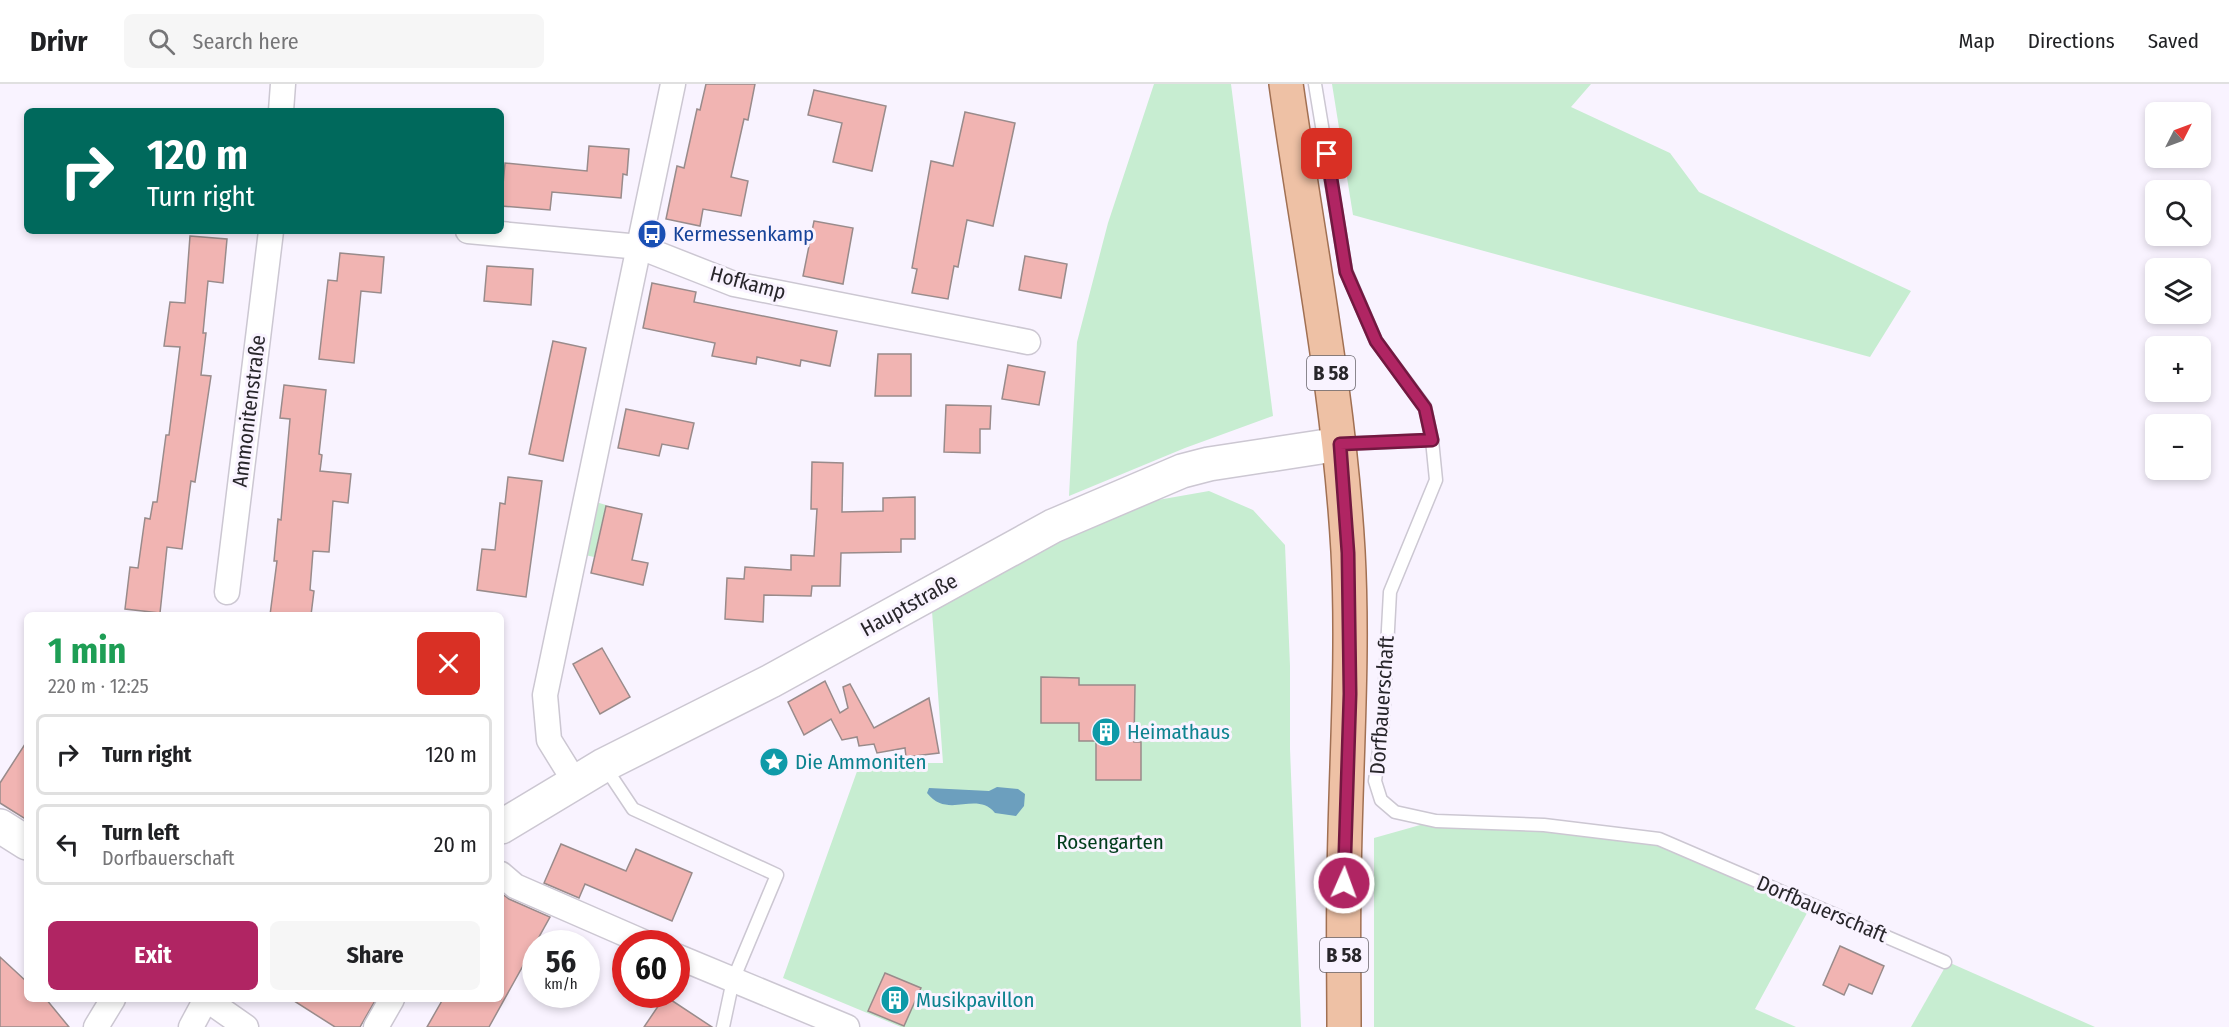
<!DOCTYPE html>
<meta charset="utf-8">
<style>
body{margin:0;font-family:"Fira Sans Condensed",sans-serif;background:#f6f6f6;color:#202124;height:100vh;display:flex;flex-direction:column;font-size:22px;white-space:nowrap}
*{box-sizing:border-box;margin:0}
p{font-size:20px;color:#757577}
.icon{flex:none;width:33px;height:33px;fill:none;stroke:currentColor;stroke-width:2;stroke-linecap:round;stroke-linejoin:round}
.map{position:relative;flex:1;overflow:hidden}
.details{position:absolute;left:24px;top:528px;width:480px;height:390px;display:flex;flex-direction:column;background:#fff;border-radius:9px;box-shadow:0 3px 9px #0003}
.details>*{flex:none}
.top-card{position:absolute;left:24px;top:24px;width:480px;height:126px;border-radius:9px;box-shadow:0 3px 9px #0003;background:#00695c;color:#fff;overflow:hidden}
.needle{width:39px;rotate:48deg}
.controls{position:absolute;left:2145px;top:18px;display:grid;gap:12px}
.controls a{display:grid;place-items:center;width:66px;height:66px;border-radius:9px;background:#fff;box-shadow:0 3px 9px #0003;font-size:30px}
.speed{position:absolute;left:522px;top:846px;display:flex;gap:12px;font-size:30px;font-weight:700;text-align:center}
.speed>*{display:grid;place-content:center;width:78px;height:78px;border-radius:50%;background:#fff;box-shadow:0 3px 9px #0003;line-height:1}
.speed small{font-size:15px;font-weight:400}
.speed .limit{border:9px solid #d22;background:#fff;color:#111}
.pin{position:absolute;display:grid;place-items:center;width:51px;height:51px;color:#fff;margin:-26px;border-radius:12px;box-shadow:0 3px 9px #0006}
.me{position:absolute;width:66px;margin:-33px;rotate:2deg;stroke-linejoin:round;filter:drop-shadow(0 0 4px #0008)}
.turn{display:flex;align-items:center;gap:21px;height:126px;padding:0 24px;font-size:27px}
.turn .icon{width:78px;height:78px;stroke-width:2.5}
.turn b{display:block;font-size:42px;line-height:51px}
.round{display:grid;place-items:center;flex:none;width:63px;height:63px;border-radius:9px;background:#f6f6f6}
.head{display:flex;align-items:center;justify-content:space-between;height:102px;padding:0 24px}
h1{font-size:36px;font-weight:700;line-height:45px;color:#1e9e55}
.primary-button{display:flex;gap:12px;margin-top:auto;padding:12px 24px}
.primary-button a{flex:1;height:69px;border-radius:9px;background:#b02563;color:#fff;font-size:24px;font-weight:700;line-height:69px;text-align:center}
.primary-button a+a{background:#f6f6f6;color:#202124}
ul{padding:0;list-style:none}
li{display:flex;align-items:center;gap:18px;height:81px;margin:0 12px 9px;padding:0 12px;border:3px solid #e0e0e0;border-radius:9px}
li div{flex:1}
li b{display:block;font-size:22px}
li em{font-style:normal}
header{display:flex;align-items:center;gap:36px;box-sizing:border-box;height:84px;padding:0 30px;background:#fff;border-bottom:2px solid #e0e0e0}
header strong{font-size:28px}
nav{display:flex;gap:33px;margin-inline-start:auto;font-size:21px}
.search{width:420px;height:54px;background:#f6f6f6;display:flex;align-items:center;gap:15px;box-sizing:border-box;padding:0 21px;border-radius:9px;color:#757577;font-size:22px}
.map>svg:first-child{display:block}
.green{fill:#c7edd1}
.water{fill:#6c9fbe}
.building{fill:#f1b4b2;stroke:#998b8b;stroke-width:1.5}
.lines{fill:none;stroke-linecap:round;stroke-linejoin:round}
.lane-casing{stroke:#ccc7d2;stroke-width:15}
.street-casing{stroke:#ccc7d2;stroke-width:27}
.secondary-casing{stroke:#ccc7d2;stroke-width:36}
.primary-casing{stroke:#a17053;stroke-width:36}
.lane{stroke:#fff;stroke-width:12}
.street{stroke:#fff;stroke-width:24}
.secondary{stroke:#fff;stroke-width:33}
.primary{stroke:#eec1a5;stroke-width:33}
.route-casing{stroke:#721840;stroke-width:15}
.route{stroke:#b02563;stroke-width:10}
.labels{text-anchor:middle;stroke-width:6;stroke-linejoin:round;paint-order:stroke}
.shield{fill:#f9f3ff;stroke:#67646b;stroke-width:1.5}
.shield-label{font-size:20px;font-weight:bold;fill:#28262b}
.transit-label{font-size:21px;fill:#164399;stroke:#f9f3ff;text-anchor:start}
.street-label{font-size:21px;fill:#28262b;stroke:#f9f3ff}
.culture-label{font-size:21px;fill:#0d838f;stroke:#f9f3ff;text-anchor:start}
.park-label{font-size:21px;fill:#013d1c;stroke:#f9f3ff}
</style>
<header>
<strong>Drivr</strong>
<div class="search"><svg class="icon" aria-label="search" viewBox="0 0 24 24"><circle cx="10" cy="10" r="6"/><path d="M15 15l6 6"/></svg>Search here</div>
<nav><a>Map</a><a>Directions</a><a>Saved</a></nav>
</header>
<div class="map">
<svg width="2229" height="943" viewBox="0 0 2229 943">
<rect width="100%" height="100%" fill="#f9f3ff"/>
<g class="green">
<polygon points="1154,0 1231,0 1273,332 1185,364 1069,412 1077,258 1108,139"/>
<polygon points="1332,0 1591,0 1571,23 1670,69 1699,108 1911,207 1870,273 1353,131"/>
<polygon points="1209,407 1253,426 1285,461 1290,582 1290,665 1301,943 901,943 783,894 860,679 943,679 932,527 1066,454 1152,417"/>
<polygon points="596,418 606,421 594,473 585,471"/>
<polygon points="1438,736 1660,755 1813,818 1755,925 1796,943 1374,943 1374,754"/>
<polygon points="1948,878 2095,943 1911,943"/>
</g>
<path class="water" d="M997,703L1018,705L1025,710L1024,722L1016,732L995,729C976,706 948,736 927,709L929,704L989,707Z"/>
<g class="building">
<polygon points="706,0 755,0 748,36 744,35 731,93 748,97 741,132 703,125 700,142 666,135 677,82 684,84 697,25 700,26"/>
<polygon points="814,6 886,22 872,87 833,78 842,39 808,31"/>
<polygon points="965,28 1015,39 993,142 967,136 958,183 954,182 948,215 912,209 917,185 912,184 931,77 953,82"/>
<polygon points="589,62 629,65 627,91 623,90 621,114 552,108 550,126 501,122 505,79 587,87"/>
<polygon points="814,137 853,144 843,200 803,192"/>
<polygon points="190,152 227,155 223,199 208,197 203,249 206,249 201,291 211,292 195,398 191,397 182,465 167,463 160,529 125,525 130,483 138,484 145,434 150,435 153,418 157,418 166,351 169,351 180,263 164,262 170,218 185,219"/>
<polygon points="340,169 384,173 381,209 361,207 354,279 319,275 328,196 337,197"/>
<polygon points="1025,172 1067,180 1061,214 1019,206"/>
<polygon points="487,182 533,185 531,221 484,217"/>
<polygon points="652,199 696,208 694,218 837,247 830,282 801,276 800,282 757,273 756,280 712,272 715,259 643,244"/>
<polygon points="553,257 586,264 563,377 529,370"/>
<polygon points="878,270 911,270 911,312 875,312"/>
<polygon points="1008,281 1045,288 1039,321 1002,315"/>
<polygon points="284,301 326,306 319,370 322,371 320,387 351,390 348,419 333,417 329,468 313,467 310,506 314,507 311,531 270,531 277,477 274,477 278,435 281,436 290,335 280,334"/>
<polygon points="946,321 991,322 990,345 980,345 980,369 944,368"/>
<polygon points="626,325 694,339 688,365 662,360 659,372 618,364"/>
<polygon points="812,378 843,379 842,428 883,427 883,414 915,413 915,455 901,455 901,468 841,469 840,502 812,502 811,512 764,511 763,538 725,535 727,494 744,495 745,483 791,486 791,471 814,472 817,425 811,425"/>
<polygon points="508,393 542,397 526,513 477,506 482,465 495,466 500,419 505,420"/>
<polygon points="606,422 642,430 632,476 648,479 643,501 591,489"/>
<polygon points="602,564 630,613 600,630 573,580"/>
<polygon points="1041,593 1079,594 1079,601 1135,601 1134,658 1141,658 1141,696 1096,696 1096,657 1079,657 1079,639 1041,639"/>
<polygon points="825,597 840,629 848,624 843,603 850,600 874,644 929,614 939,669 906,673 905,664 877,669 874,660 859,662 857,653 842,656 831,635 804,651 788,618"/>
<polygon points="27,657 27,736 0,719 0,699"/>
<polygon points="561,760 626,787 636,765 692,789 672,837 585,800 579,814 544,799"/>
<polygon points="501,809 509,815 550,833 489,943 427,943 443,915 501,915"/>
<polygon points="1840,862 1884,882 1872,910 1849,900 1844,911 1823,901"/>
<polygon points="0,873 27,898 27,915 46,915 69,943 0,943"/>
<polygon points="885,889 921,904 904,942 868,927"/>
<polygon points="665,912 712,943 644,943"/>
<polygon points="291,915 376,915 360,943 335,943"/>
</g>
<g class="lines">
<g class="lane-casing">
<g id="lane">
<polyline points="1315,0 1346,187 1376,257 1425,323 1432,356 1436,396 1390,508 1383,638 1375,697 1381,716 1395,728 1436,737 1544,741 1659,755 1945,878"/>
<polyline points="1340,360 1432,356"/>
<polyline points="605,683 633,725 777,791 733,896 723,943"/>
</g>
</g>
<g class="street-casing">
<g id="street">
<polyline points="281,27 283,0"/>
<polyline points="468,147 640,163 734,200 1028,258"/>
<polyline points="227,508 271,147"/>
<polyline points="575,698 549,656 545,611 673,0"/>
<polyline points="501,790 515,802 648,860"/>
<polyline points="676,872 847,943"/>
<polyline points="206,915 246,943"/>
<polyline points="96,943 113,915"/>
<polyline points="191,943 206,915"/>
<polyline points="376,943 392,915"/>
</g>
</g>
<g class="secondary-casing">
<g id="secondary">
<polyline points="0,742 27,759"/>
<polyline points="501,743 604,681 771,597 1053,442 1182,387 1209,380 1340,360"/>
</g>
</g>
<g class="primary-casing">
<path id="primary" d="M1286,0C1308,156 1339,310 1348,467C1354,578 1345,689 1344,800C1343,848 1344,895 1344,943"/>
</g>
<use href="#lane" class="lane"/>
<use href="#street" class="street"/>
<use href="#secondary" class="secondary"/>
<use href="#primary" class="primary"/>
</g>
<g class="lines">
<g class="route-casing">
<polyline id="route" points="1327,70 1346,188 1376,257 1425,324 1432,356 1340,360 1348,469 1350,610 1344,799"/>
</g>
<use href="#route" class="route"/>
</g>
<defs>
<g id="bus-disc" transform="scale(1.5)"><circle r="9.5" fill="#1a4fb4" stroke="#f9f3ff"/><path d="M-5-6H5V4H4V6H2V4H-2V6H-4V4H-5ZM-3.5-4V0h7V-4ZM-3.5 1.2v1.5H-2V1.2ZM2 1.2v1.5H3.5V1.2Z" fill="#fff"/></g>
<g id="building-disc" transform="scale(1.5)"><circle r="9.5" fill="#0f9aa8" stroke="#f9f3ff"/><path d="M-4-6H4V6H1V3H-1V6H-4ZM-2.5-4.3h1.7v1.8h-1.7ZM.8-4.3h1.7v1.8H.8ZM-2.5-1h1.7V.8h-1.7ZM.8-1h1.7V.8H.8Z" fill="#fff"/></g>
<g id="sight-disc" transform="scale(1.5)"><circle r="9.5" fill="#0f9aa8" stroke="#f9f3ff"/><path d="M0-6L1.8-2.2L6-1.7L2.9 1.2L3.7 5.4L0 3.3L-3.7 5.4L-2.9 1.2L-6-1.7L-1.8-2.2Z" fill="#fff"/></g>
</defs>
<g fill-rule="evenodd">
<use href="#bus-disc" x="652" y="150"/>
<use href="#building-disc" x="1106" y="648"/>
<use href="#sight-disc" x="774" y="678"/>
<use href="#building-disc" x="895" y="916"/>
</g>
<g class="labels">
<g class="shield">
<rect x="1307" y="272" width="48" height="34" rx="4.5"/>
<rect x="1320" y="854" width="48" height="34" rx="4.5"/>
</g>
<g class="shield-label">
<text x="1331" y="296">B 58</text>
<text x="1344" y="878">B 58</text>
</g>
<g class="transit-label">
<text x="673" y="157">Kermessenkamp</text>
</g>
<g class="street-label">
<text transform="translate(748 199) rotate(15)" y="7">Hofkamp</text>
<text transform="translate(249 327) rotate(-83)" y="7">Ammonitenstraße</text>
<text transform="translate(909 521) rotate(-29)" y="7">Hauptstraße</text>
<text transform="translate(1382 621) rotate(-86)" y="7">Dorfbauerschaft</text>
<text transform="translate(1822 825) rotate(23)" y="7">Dorfbauerschaft</text>
</g>
<g class="culture-label">
<text x="1127" y="655">Heimathaus</text>
<text x="795" y="685">Die Ammoniten</text>
<text x="916" y="923">Musikpavillon</text>
</g>
<g class="park-label">
<text x="1110" y="765">Rosengarten</text>
</g>
</g>
</svg>
<div class="controls">
<a><svg class="needle" viewBox="-14 -14 28 28"><path d="M0-13l5 13h-10z" fill="#e53935"/><path d="M0 13l5-13h-10z" fill="#757577"/></svg></a>
<a><svg class="icon" aria-label="search" viewBox="0 0 24 24"><circle cx="10" cy="10" r="6"/><path d="M15 15l6 6"/></svg></a>
<a><svg class="icon" aria-label="layers" viewBox="0 0 24 24"><path d="M12 4l9 5-9 5-9-5zM3 14l9 5 9-5"/></svg></a>
<a>+</a>
<a>−</a>
</div>
<div class="speed"><div>56<small>km/h</small></div><div class="limit">60</div></div>
<div class="pin" style="left:1327px;top:70px;background:#d93025"><svg class="icon" aria-label="arrive" viewBox="0 0 24 24"><path d="M6 21V4h12l-3 4 3 4H6"/></svg></div>
<svg class="me" style="left:1344px;top:799px" viewBox="-20 -20 40 40"><circle r="17" fill="#b02563" stroke="#fff" stroke-width="3"/><path d="M0-11L8 9 0 5-8 9z" fill="#fff"/></svg>
<div class="top-card">
<div class="turn"><svg class="icon" aria-label="right" viewBox="0 0 24 24"><path d="M7 20v-9h11M14 6l5 5-5 5"/></svg><div><b>120 m</b>Turn right</div></div>
</div>
<section class="details">
<div class="head"><div><h1>1 min</h1><p>220 m · 12:25</p></div><a class="round" style="background:#d93025;color:#fff"><svg class="icon" aria-label="close" viewBox="0 0 24 24"><path d="M6 6l12 12M18 6L6 18"/></svg></a></div>
<ul>
<li><svg class="icon" aria-label="right" viewBox="0 0 24 24"><path d="M7 20v-9h11M14 6l5 5-5 5"/></svg><div><b>Turn right</b></div><em>120 m</em></li>
<li><svg class="icon" aria-label="left" viewBox="0 0 24 24"><path d="M17 20v-9H6M10 6l-5 5 5 5"/></svg><div><b>Turn left</b><p>Dorfbauerschaft</p></div><em>20 m</em></li>
</ul>
<div class="primary-button"><a>Exit</a><a>Share</a></div>
</section>
</div>
